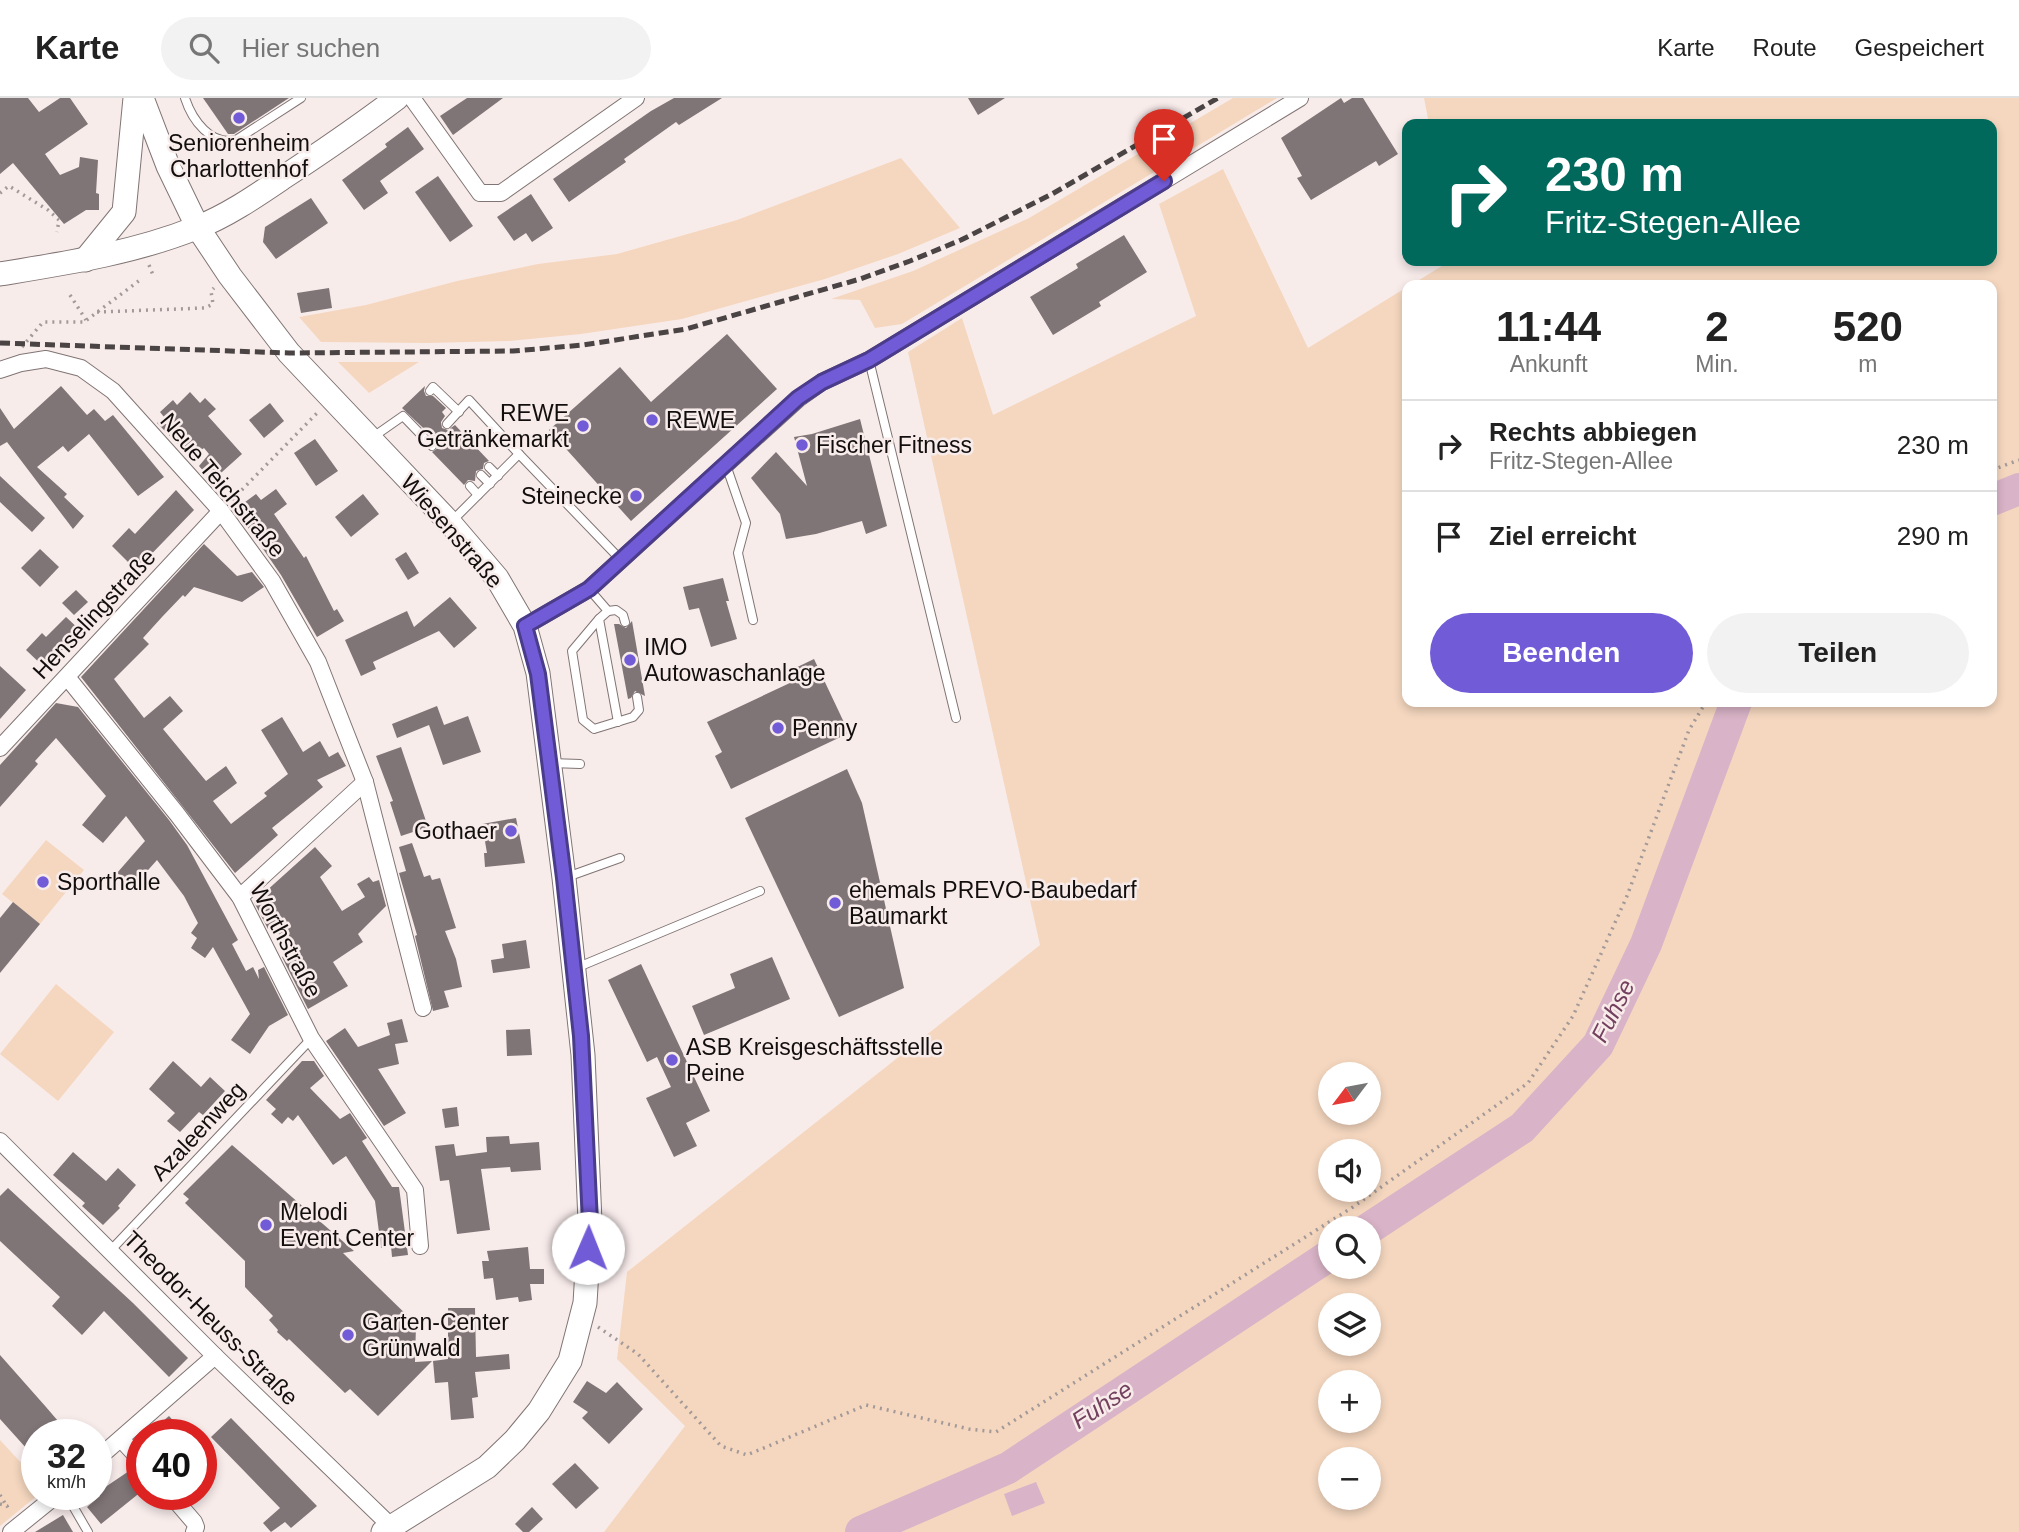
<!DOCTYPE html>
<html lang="de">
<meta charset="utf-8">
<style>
body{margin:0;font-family:Helvetica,sans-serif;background:#f2f2f2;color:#222;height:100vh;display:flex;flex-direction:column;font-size:26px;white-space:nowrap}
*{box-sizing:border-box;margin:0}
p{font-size:23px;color:#767676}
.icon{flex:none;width:38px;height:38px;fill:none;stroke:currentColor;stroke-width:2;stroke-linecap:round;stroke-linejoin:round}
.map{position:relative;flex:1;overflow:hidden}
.side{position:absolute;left:1402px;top:182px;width:595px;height:427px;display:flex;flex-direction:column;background:#fff;border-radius:14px;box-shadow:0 4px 10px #0003}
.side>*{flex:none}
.top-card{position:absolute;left:1402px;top:21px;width:595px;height:147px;border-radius:14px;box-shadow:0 4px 10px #0003;background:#00695c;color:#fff;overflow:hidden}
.needle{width:46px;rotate:238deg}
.controls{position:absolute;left:1318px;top:964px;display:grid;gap:14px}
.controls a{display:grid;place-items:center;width:63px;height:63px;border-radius:50%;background:#fff;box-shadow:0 4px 10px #0003;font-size:35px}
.speed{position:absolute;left:21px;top:1321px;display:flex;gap:14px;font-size:35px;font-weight:700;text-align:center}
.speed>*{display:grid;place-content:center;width:91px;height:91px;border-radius:50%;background:#fff;box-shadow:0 4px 10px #0003;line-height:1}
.speed small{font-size:18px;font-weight:400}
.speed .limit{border:10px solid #d22;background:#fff;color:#111}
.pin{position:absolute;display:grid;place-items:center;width:60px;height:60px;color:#fff;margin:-72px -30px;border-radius:50% 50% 50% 0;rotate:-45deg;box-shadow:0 0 7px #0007}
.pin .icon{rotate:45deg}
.me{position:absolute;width:77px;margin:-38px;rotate:1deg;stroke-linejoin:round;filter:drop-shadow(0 0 5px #0008)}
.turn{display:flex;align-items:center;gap:24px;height:147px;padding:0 28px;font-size:32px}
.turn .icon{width:91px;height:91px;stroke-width:2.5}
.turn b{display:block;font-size:49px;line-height:60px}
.eta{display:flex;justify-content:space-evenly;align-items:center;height:119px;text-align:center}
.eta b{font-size:42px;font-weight:700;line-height:49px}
.primary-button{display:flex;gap:14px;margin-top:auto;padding:14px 28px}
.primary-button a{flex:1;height:80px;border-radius:42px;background:#725bd6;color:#fff;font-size:28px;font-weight:700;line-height:80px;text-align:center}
.primary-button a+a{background:#f2f2f2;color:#222}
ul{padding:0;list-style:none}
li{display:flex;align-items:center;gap:21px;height:91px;padding:0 28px;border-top:2px solid #e0e0e0}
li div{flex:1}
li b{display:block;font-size:26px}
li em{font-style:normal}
header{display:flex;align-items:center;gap:42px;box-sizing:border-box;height:98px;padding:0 35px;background:#fff;border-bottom:2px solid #e0e0e0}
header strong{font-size:33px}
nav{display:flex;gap:38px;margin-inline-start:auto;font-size:24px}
.search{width:490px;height:63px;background:#f2f2f2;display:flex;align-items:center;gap:18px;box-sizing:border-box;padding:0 24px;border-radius:38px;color:#767676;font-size:26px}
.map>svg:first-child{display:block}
.green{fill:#f5d7bf;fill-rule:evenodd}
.water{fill:#d9b3c7}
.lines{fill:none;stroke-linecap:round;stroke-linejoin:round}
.river{stroke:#d9b3c7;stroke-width:32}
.building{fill:#7f7476}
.lane-casing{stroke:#807574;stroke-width:10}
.street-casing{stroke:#807574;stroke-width:18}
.secondary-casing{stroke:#807574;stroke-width:25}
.path{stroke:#a29998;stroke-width:3.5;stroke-dasharray:2 5;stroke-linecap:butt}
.lane{stroke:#fff;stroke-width:8}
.street{stroke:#fff;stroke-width:16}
.secondary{stroke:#fff;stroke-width:23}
.rail{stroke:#4a4444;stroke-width:5;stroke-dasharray:10 5;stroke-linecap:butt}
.route-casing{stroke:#4a3b8b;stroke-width:18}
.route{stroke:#725bd6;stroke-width:12}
.poi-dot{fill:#725bd6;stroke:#f8eceb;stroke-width:2.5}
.labels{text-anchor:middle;stroke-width:5;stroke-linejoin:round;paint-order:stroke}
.poi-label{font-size:23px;fill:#120e0e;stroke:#f8eceb;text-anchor:start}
.street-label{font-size:23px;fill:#120e0e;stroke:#f8eceb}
.water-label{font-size:24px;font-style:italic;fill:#73405e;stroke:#f8eceb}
</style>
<header>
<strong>Karte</strong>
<div class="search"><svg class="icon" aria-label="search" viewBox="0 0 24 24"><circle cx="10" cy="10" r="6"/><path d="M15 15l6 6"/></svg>Hier suchen</div>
<nav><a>Karte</a><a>Route</a><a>Gespeichert</a></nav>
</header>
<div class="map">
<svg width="2019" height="1434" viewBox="0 0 2019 1434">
<rect width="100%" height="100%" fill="#f8eceb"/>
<g class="green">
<polygon points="1233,0 1277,0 902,226 875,230 860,202 831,201 913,173 1029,120"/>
<path d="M1424,0H2019V1434H604L685,1328L617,1261L627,1174L1040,847L908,254L962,220L993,317L1196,218L1159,106L1223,71L1308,250L1407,189V604H1992V187H1411L1450,163H1992V26H1429ZM1330,976H1368V1015H1330ZM1330,1054H1368V1092H1330ZM1330,1130H1368V1169H1330ZM1330,1208H1368V1246H1330ZM1330,1284H1368V1323H1330ZM1330,1362H1368V1400H1330Z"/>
<polygon points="901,60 960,130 898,156 825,181 682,221 581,236 510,243 428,245 321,244 299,219 366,207 457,183 538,166 617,156 737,122"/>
<polygon points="338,264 419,264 369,295"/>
<polygon points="46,742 84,772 40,826 2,796"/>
<polygon points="56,886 114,934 58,1003 0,956"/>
<polygon points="0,1342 37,1382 38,1397 0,1428"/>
</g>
<polygon class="water" points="1036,1384 1045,1405 1012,1418 1004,1396"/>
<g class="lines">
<g class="river">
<polyline points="1992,402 2019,391"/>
<polyline points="1368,1131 1522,1030 1598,947 1646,846 1736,604"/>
<polyline points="861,1434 1008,1370 1330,1157"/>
</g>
</g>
<g class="building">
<polygon points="0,0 28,0 39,14 60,0 70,0 88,26 45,56 60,77 79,69 80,59 98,62 96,95 99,96 99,112 86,112 64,126 13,65 0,76"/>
<polygon points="203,0 289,0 234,36 228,36"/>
<polygon points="467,0 503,0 453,37 440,18"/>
<polygon points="674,0 722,0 679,27 676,24 624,61 626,64 569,104 553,81 651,13"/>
<polygon points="968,0 1005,0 978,17"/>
<polygon points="1341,0 1344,5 1352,0 1363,0 1398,56 1379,68 1376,63 1311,102 1297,80 1302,78 1281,40"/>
<polygon points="408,29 424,51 380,83 388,95 364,112 342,82 387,49 385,46"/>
<polygon points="438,78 473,128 450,144 415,94"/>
<polygon points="531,96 553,130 532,144 526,135 514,143 497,119"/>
<polygon points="311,100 328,125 276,161 263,144 265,129"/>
<polygon points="1124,137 1147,174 1099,204 1101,208 1053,237 1030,199 1078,170 1076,166"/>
<polygon points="329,190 332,210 301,215 297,195"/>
<polygon points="727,236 777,291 631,423 549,332 620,269 651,304"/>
<polygon points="61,288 87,317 94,311 105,323 113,317 164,379 138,398 89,336 68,354 63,348 37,369 67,396 64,399 84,418 73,431 7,344 0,348 0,310 14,331"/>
<polygon points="425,288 424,293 426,298 433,298 446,310 442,314 445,318 441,324 442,330 448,332 455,327 489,363 484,365 483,371 476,373 475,383 468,382 464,387 432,354 438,350 437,343 402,310"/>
<polygon points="190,294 200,305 205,300 216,311 208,318 242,356 212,383 199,368 209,356 204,350 191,359 157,325 164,319 160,314 173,302 177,307"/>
<polygon points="270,305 284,323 264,340 249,322"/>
<polygon points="860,321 887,428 866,436 862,423 816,436 786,441 780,416 751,380 776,354 807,388 794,339 812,336"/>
<polygon points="315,341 338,373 316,388 294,355"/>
<polygon points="0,378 45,420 32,434 0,404"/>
<polygon points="276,391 287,406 274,416 304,460 306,458 334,513 337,511 344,523 317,539 281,477 250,432 237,416 237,410 256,396 261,402"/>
<polygon points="176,392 194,412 136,472 112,448 129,430 135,436"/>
<polygon points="363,396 379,416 351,439 335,419"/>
<polygon points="204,446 237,478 252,474 264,489 242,504 194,489 185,499 183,497 162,519 143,540 149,546 114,581 144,620 170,598 183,613 163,631 206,683 226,668 237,685 213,703 231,726 267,698 264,695 288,676 261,632 282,619 303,654 320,643 329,659 338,654 346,668 317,682 323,689 272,730 278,737 235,775 81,579"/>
<polygon points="40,451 59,469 40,489 21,470"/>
<polygon points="406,454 419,475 408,482 395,461"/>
<polygon points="723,480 729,503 726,503 737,541 711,549 699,510 689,512 683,489"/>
<polygon points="76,492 88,504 74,517 62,505"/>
<polygon points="450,499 477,530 454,550 439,533 373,564 376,571 361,578 345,542 407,513 414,529"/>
<polygon points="66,519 81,533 45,570 26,552 42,535 46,539"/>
<polygon points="632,523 645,598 635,593 631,600 628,601 614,526 619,526 626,530"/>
<polygon points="814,561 849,635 731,691 715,658 722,654 707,624 792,584 787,574"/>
<polygon points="0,568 26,592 0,621"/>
<polygon points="56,605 78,609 169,722 187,747 238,842 232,846 246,873 253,869 259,881 258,872 264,869 288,917 269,928 250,956 231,942 250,916 213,849 205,860 191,850 197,840 191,835 198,825 184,798 157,762 133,789 117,775 145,743 126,718 103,745 82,727 106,698 56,640 35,663 38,666 0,709 0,667"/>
<polygon points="437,608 444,627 468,618 481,654 443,667 429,627 397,640 392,626"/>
<polygon points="401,649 428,729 401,738 390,704 393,703 376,658"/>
<polygon points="847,671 862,705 904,890 839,919 745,720"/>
<polygon points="516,720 525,765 485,769 484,755 487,755 482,726"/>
<polygon points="412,745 424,779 430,777 432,782 440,780 456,830 445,833 456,861 462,889 444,893 449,909 433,913 415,838 417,837 399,775 406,773 399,749"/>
<polygon points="315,749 332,768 320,779 342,813 365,799 357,786 369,779 373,784 379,782 386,808 358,836 363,844 333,864 348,888 308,911 282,859 291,854 273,828 268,831 254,804"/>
<polygon points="13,804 40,826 0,875 0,820"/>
<polygon points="526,842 530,870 493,875 491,862 504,860 502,846"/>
<polygon points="772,859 790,901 704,937 692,908 735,890 730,876"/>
<polygon points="641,866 710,1013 686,1025 697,1048 674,1059 646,1000 671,989 657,959 647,964 608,882"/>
<polygon points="402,921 408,944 395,946 399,966 378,971 406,1015 384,1028 326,943 345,930 358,949 390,937 387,925"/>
<polygon points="530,931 532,957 507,958 506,932"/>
<polygon points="173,963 201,989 210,979 225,993 203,1017 199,1014 180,1034 167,1023 175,1015 149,991"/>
<polygon points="302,963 314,963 324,978 310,990 340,1021 350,1015 367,1040 362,1043 392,1089 399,1089 408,1157 392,1159 391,1148 381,1150 375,1103 346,1058 333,1067 298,1017 293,1023 288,1019 282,1026 271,1016 276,1011 266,1002"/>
<polygon points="457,1009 459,1028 445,1030 442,1011"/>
<polygon points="509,1038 510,1046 539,1044 541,1072 511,1074 510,1069 481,1071 490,1132 457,1136 449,1082 440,1083 435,1048 454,1046 456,1058 487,1054 486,1039"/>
<polygon points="232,1047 354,1153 343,1155 416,1226 415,1264 432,1263 378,1318 350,1291 345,1295 289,1241 287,1243 277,1234 278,1232 269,1222 273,1218 245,1189 245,1163 185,1105 189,1101 183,1096"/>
<polygon points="73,1054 106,1083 118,1070 136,1087 118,1108 120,1110 103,1127 82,1108 85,1105 53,1077"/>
<polygon points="8,1090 133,1205 188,1260 169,1279 104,1213 82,1237 52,1208 60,1199 0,1143 0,1098"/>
<polygon points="528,1149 530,1171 544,1171 544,1186 530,1186 532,1202 519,1204 518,1199 496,1202 493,1180 484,1181 482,1163 489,1163 487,1153"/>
<polygon points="448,1210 475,1210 476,1259 509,1256 510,1271 475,1274 478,1299 472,1300 474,1320 451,1322 448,1284 435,1285 433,1263 448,1261"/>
<polygon points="0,1257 46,1309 70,1337 37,1337 37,1344 27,1351 0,1321"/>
<polygon points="587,1283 606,1295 617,1284 643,1311 609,1346 582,1320 588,1314 573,1304"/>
<polygon points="169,1318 186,1337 147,1337"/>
<polygon points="231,1320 317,1408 291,1430 285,1424 271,1434 263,1425 280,1410 211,1339"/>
<polygon points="575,1365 599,1390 576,1411 552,1386"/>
<polygon points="132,1371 142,1383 142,1393 101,1426 87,1409 100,1398 98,1394"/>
<polygon points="532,1409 543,1421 529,1434 523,1434 515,1426"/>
<polygon points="63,1417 73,1434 35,1434"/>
</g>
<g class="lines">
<g class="lane-casing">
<g id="lane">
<path d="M185,0C192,22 211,48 236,42L301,0"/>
<polyline points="869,262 956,620"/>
<polyline points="430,293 433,289 459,314"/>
<polyline points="447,326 469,302 519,356"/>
<polyline points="373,339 403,318 432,348"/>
<polyline points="726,367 746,425 738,455 753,522"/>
<polyline points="489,369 498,378"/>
<polyline points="481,377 490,386"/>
<polyline points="470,388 478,397"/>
<polyline points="452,423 519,356 621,462"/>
<polyline points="589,491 608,513 599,521 618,624"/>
<polyline points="608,513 616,512 623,517 625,524"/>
<polyline points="599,521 572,553 583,622 594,631 633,619 639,612 637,599"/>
<polyline points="551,665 580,666"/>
<polyline points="567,779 620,760"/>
<polyline points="576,870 760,793"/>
<polyline points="111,1152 311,941"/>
<polyline points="66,1396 88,1434"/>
</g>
</g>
<g class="street-casing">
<g id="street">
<polyline points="412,0 480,95 501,95 636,0"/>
<polyline points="0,272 21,265 46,261 81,270 113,293 221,413 272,483 318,564 365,684 423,910"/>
<polyline points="525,528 589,491 798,301 822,284 869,262 1300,0"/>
<polyline points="67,579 177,716 240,799 311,940 415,1092 420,1148"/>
<polyline points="0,650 221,413"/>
<polyline points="240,799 365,684"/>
<polyline points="0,1043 215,1258 397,1434"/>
<polyline points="121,1341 142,1364"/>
<polyline points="96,1362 215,1258"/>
<polyline points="170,1396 194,1424 196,1429 194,1434"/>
<polyline points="11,1434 58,1396"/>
</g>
</g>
<g class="secondary-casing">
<g id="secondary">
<polyline points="142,0 168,68 198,130 230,178 289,255 450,425 497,480 525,528 538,575 564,780 583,957 590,1124 585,1205 570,1263 539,1313 515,1342 487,1369 383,1434"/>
<polyline points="85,162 124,114 135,0"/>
<path d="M0,176C67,165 133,155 196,130C227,118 256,98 284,79C322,54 360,28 397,0"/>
</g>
</g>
<g class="path">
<polyline points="0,95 9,88 48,112 59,122 57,134"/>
<polyline points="149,167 153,177"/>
<polyline points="70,197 86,222"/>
<polyline points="97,214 205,210 213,206 211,193 214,190"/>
<polyline points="22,249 43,224 84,224 140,182"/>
<polyline points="1992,372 2019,362"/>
<polyline points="232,402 319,313"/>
<polyline points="598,1229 638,1256 721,1348 747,1357 866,1307 969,1331 996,1334 1353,1109 1528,985 1573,918 1627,798 1689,632 1706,604"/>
<polyline points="0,1397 6,1407"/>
<polyline points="0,1406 7,1408 10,1414"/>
</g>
<use href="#lane" class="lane"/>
<use href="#street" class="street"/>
<use href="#secondary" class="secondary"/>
<polyline class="rail" points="0,245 289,255 513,253 583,247 686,231 860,181 910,163 961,142 1052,96 1218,0"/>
</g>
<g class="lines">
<g class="route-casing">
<polyline id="route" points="588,1150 590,1124 581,938 564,780 538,576 525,528 589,491 798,300 822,284 869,262 1164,83"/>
</g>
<use href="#route" class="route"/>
</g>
<g class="poi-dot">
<circle cx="239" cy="20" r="7"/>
<circle cx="652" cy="322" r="7"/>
<circle cx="583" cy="328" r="7"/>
<circle cx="802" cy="347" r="7"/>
<circle cx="636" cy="398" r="7"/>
<circle cx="630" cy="562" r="7"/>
<circle cx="778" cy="630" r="7"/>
<circle cx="511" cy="733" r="7"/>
<circle cx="43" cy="784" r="7"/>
<circle cx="835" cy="805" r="7"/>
<circle cx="672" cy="962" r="7"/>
<circle cx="266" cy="1127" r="7"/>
<circle cx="348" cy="1237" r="7"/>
</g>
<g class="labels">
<g class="poi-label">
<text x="239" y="53" text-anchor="middle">Seniorenheim<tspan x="239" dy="26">Charlottenhof</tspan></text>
<text x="569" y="323" text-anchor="end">REWE<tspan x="569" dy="26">Getränkemarkt</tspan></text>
<text x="666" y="330">REWE</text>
<text x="816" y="355">Fischer Fitness</text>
<text x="622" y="406" text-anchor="end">Steinecke</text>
<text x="644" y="557">IMO<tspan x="644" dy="26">Autowaschanlage</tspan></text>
<text x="792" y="638">Penny</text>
<text x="497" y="741" text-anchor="end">Gothaer</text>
<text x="57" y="792">Sporthalle</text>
<text x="849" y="800">ehemals PREVO-Baubedarf<tspan x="849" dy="26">Baumarkt</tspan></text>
<text x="686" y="957">ASB Kreisgeschäftsstelle<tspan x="686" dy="26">Peine</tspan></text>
<text x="280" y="1122">Melodi<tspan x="280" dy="26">Event Center</tspan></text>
<text x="362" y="1232">Garten-Center<tspan x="362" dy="26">Grünwald</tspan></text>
</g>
<g class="street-label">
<text transform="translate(223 387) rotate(50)" y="8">Neue Teichstraße</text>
<text transform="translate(452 433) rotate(49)" y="8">Wiesenstraße</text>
<text transform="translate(94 516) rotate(-47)" y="8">Henselingstraße</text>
<text transform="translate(286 842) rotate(62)" y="8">Worthstraße</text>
<text transform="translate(198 1033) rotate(-47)" y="8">Azaleenweg</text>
<text transform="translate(211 1220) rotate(45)" y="8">Theodor-Heuss-Straße</text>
</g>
<g class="water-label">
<text transform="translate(1613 913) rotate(-63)" y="8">Fuhse</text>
<text transform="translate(1102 1307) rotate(-33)" y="8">Fuhse</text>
</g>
</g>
</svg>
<div class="controls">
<a><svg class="needle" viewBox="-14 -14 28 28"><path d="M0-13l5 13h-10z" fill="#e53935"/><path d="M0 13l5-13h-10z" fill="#767676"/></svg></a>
<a><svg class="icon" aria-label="sound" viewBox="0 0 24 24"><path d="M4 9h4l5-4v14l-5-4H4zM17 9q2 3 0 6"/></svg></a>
<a><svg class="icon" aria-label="search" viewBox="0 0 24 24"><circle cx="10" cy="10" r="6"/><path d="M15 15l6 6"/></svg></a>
<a><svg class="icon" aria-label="layers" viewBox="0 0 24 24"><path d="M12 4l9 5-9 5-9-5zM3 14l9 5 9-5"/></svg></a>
<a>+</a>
<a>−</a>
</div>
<div class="speed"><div>32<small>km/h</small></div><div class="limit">40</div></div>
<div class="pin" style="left:1164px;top:83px;background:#d93025"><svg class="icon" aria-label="arrive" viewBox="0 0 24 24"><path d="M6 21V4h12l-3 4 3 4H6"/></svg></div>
<svg class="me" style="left:588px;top:1150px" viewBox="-20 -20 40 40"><circle r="19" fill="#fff"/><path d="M0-13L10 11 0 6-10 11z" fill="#725bd6"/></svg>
<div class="top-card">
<div class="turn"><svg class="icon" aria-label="right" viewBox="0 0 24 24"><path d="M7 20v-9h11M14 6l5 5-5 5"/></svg><div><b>230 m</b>Fritz-Stegen-Allee</div></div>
</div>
<section class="side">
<div class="eta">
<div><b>11:44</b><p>Ankunft</p></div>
<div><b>2</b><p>Min.</p></div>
<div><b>520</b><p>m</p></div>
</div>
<ul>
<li><svg class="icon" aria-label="right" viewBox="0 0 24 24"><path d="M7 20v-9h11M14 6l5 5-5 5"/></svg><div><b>Rechts abbiegen</b><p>Fritz-Stegen-Allee</p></div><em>230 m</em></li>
<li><svg class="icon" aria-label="arrive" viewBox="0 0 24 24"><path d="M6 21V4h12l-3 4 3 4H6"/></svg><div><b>Ziel erreicht</b></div><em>290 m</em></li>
</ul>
<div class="primary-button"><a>Beenden</a><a>Teilen</a></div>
</section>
</div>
